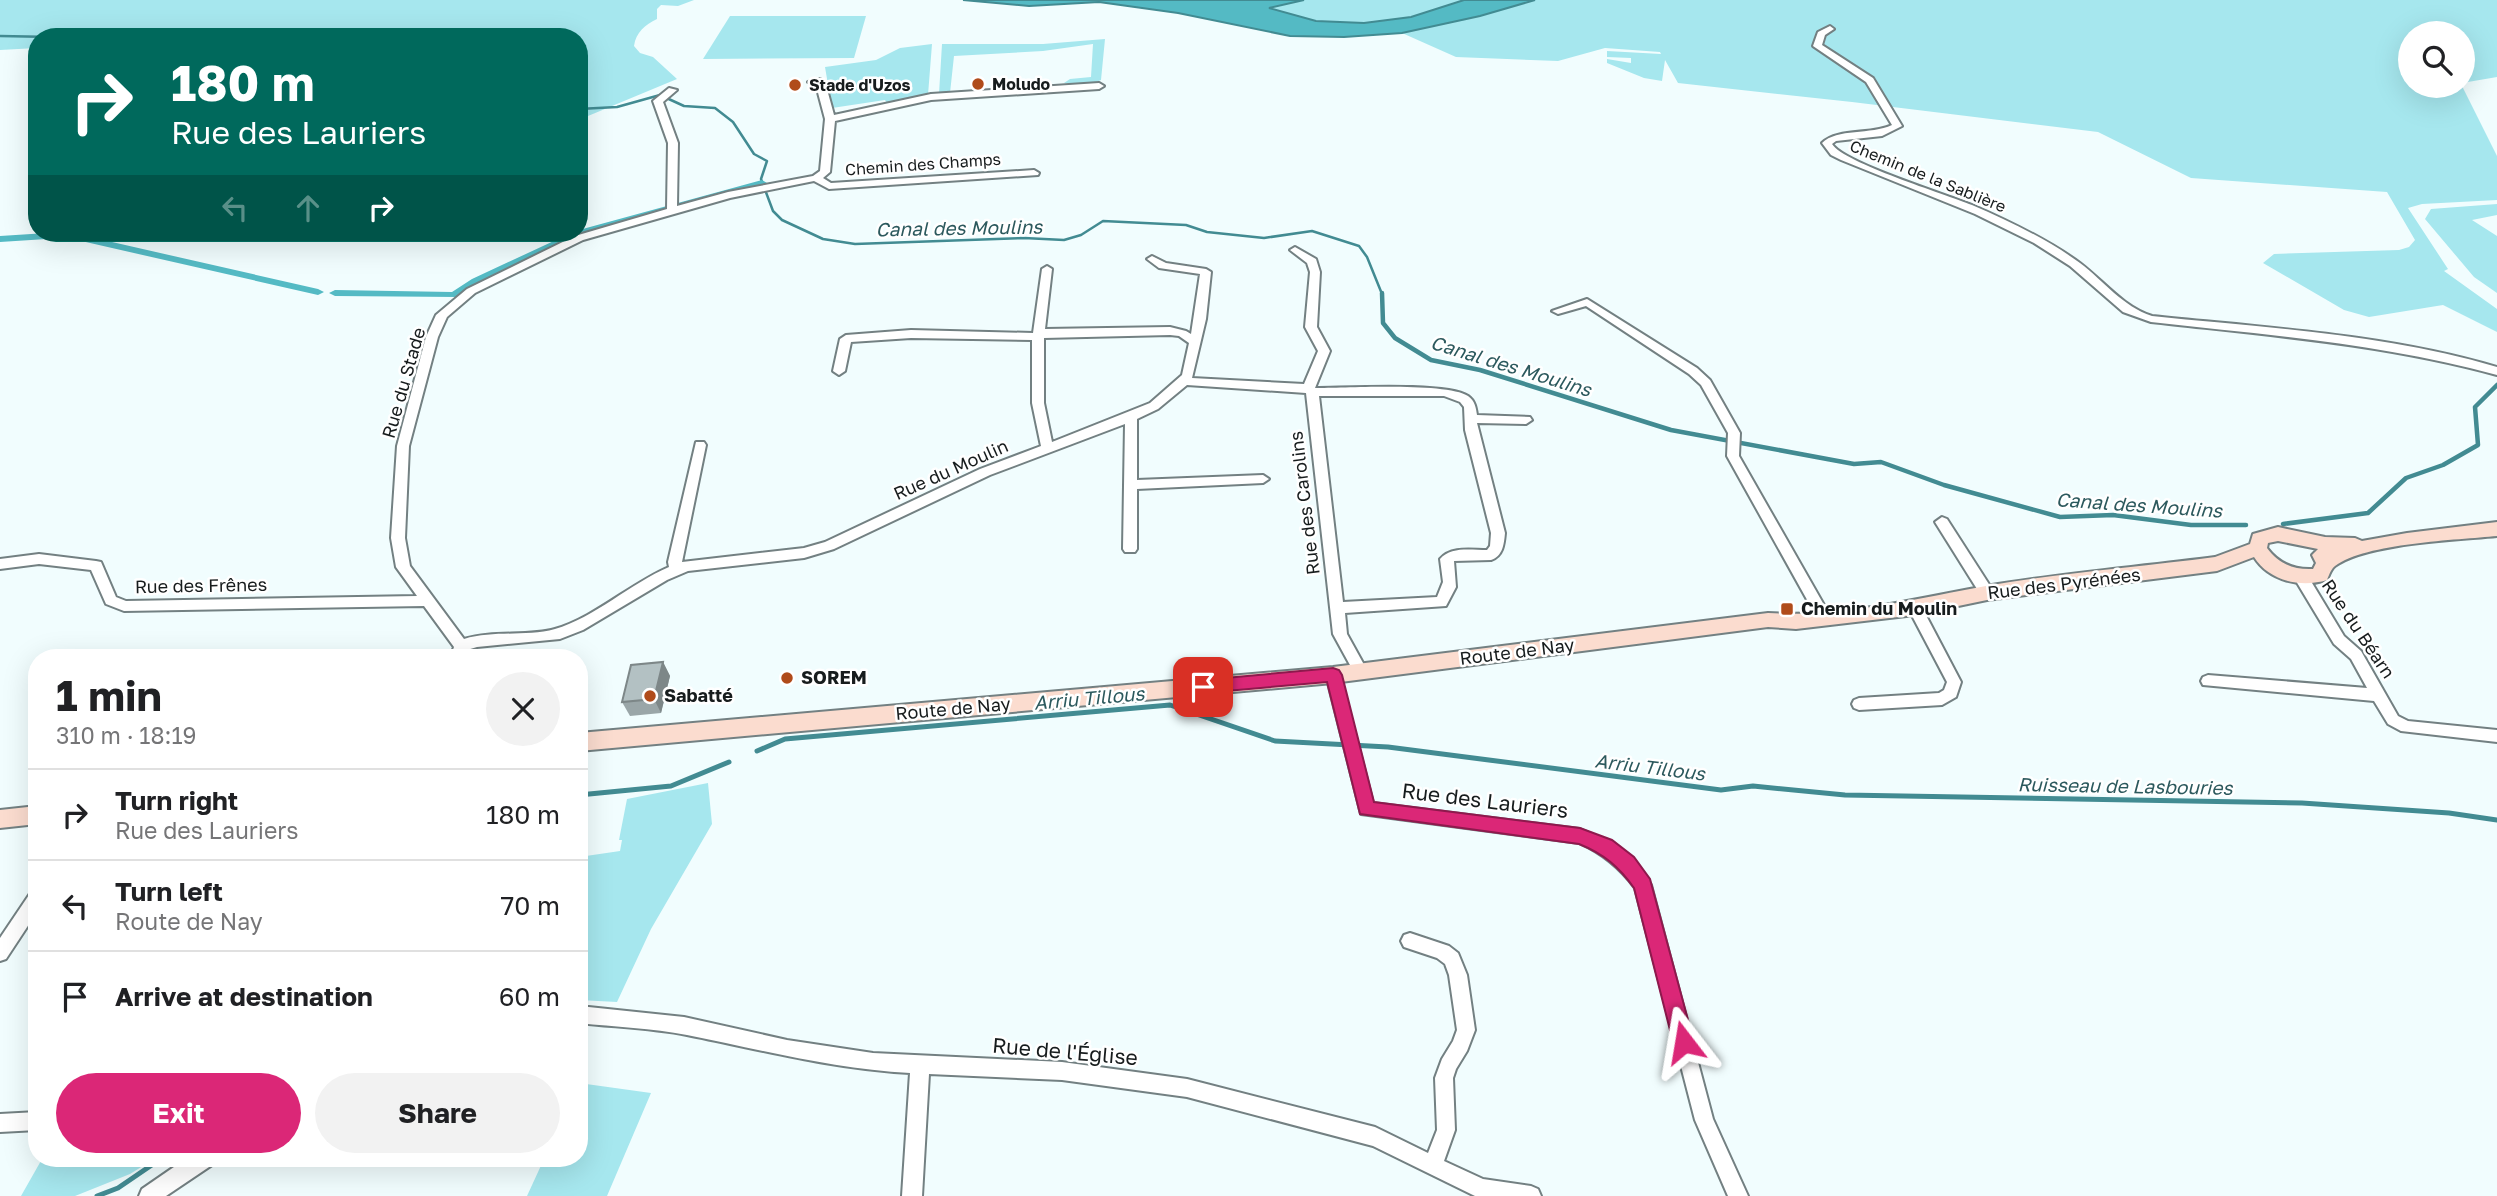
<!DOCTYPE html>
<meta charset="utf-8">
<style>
body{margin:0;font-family:"Golos Text",sans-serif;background:#f2f2f2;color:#202124;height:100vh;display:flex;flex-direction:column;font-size:26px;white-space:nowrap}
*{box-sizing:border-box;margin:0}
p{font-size:23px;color:#757577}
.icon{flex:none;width:38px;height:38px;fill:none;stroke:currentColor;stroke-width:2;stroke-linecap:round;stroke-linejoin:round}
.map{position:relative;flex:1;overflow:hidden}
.panel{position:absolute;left:28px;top:649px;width:560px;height:518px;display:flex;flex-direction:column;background:#fff;border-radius:28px;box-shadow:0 7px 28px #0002}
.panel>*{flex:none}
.guide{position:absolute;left:28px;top:28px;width:560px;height:214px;border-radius:28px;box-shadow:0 7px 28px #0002;background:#00695c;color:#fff;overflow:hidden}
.fabs{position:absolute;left:2398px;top:21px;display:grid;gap:14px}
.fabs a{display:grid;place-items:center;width:77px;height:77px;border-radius:50%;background:#fff;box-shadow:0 7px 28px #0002;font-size:35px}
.pin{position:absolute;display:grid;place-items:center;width:60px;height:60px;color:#fff;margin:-30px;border-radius:14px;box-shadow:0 4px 10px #0006}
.me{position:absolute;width:77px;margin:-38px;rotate:346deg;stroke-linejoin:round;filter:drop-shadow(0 0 5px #0008)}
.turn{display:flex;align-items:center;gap:24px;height:147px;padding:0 28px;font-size:32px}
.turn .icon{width:91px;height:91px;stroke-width:2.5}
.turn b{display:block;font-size:49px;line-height:60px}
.lanes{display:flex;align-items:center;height:66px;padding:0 28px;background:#0003;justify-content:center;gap:35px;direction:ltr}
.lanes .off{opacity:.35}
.round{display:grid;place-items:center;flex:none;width:74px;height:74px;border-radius:37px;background:#f2f2f2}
.headline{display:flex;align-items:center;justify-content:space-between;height:119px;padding:0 28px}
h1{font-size:42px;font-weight:700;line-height:52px}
.action{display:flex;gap:14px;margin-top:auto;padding:14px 28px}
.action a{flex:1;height:80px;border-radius:42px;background:#db2777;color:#fff;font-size:28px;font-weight:700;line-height:80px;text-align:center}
.action a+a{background:#f2f2f2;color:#202124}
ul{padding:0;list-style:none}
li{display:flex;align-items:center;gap:21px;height:91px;padding:0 28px;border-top:2px solid #e0e0e0}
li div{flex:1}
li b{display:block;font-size:26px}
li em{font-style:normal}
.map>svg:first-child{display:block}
.green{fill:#a6e7ee}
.water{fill:#54bac4;stroke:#428b92;stroke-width:2}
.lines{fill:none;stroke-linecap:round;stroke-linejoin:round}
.stream-far2{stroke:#428b92;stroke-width:2.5}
.stream-far1{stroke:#428b92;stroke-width:4.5}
.stream{stroke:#428b92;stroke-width:5}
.canal{fill:#54bac4;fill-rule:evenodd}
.minor-casing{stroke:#738082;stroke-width:4}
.secondary-casing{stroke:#738082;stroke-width:4}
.minor{fill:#fff;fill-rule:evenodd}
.secondary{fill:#fbdccf;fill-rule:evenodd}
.wall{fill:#9aa6a8}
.shaded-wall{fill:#7d8788}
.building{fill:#b3c1c3;stroke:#7d8788;stroke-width:2}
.route{fill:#db2777;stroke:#8e194d;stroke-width:2}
.poi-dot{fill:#b04b1a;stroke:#fff;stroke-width:2.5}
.labels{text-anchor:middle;stroke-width:5;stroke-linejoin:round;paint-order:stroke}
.far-poi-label{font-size:16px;font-weight:bold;fill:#171c1d;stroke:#fff;text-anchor:start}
.far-street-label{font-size:16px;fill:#171c1d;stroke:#fff}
.street-label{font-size:18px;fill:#171c1d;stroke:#fff}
.poi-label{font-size:18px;font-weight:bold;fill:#171c1d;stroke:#fff;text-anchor:start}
.water-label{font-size:19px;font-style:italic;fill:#2c595d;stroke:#fff}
.near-street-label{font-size:21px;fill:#171c1d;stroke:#fff}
</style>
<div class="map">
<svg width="2497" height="1196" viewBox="0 0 2497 1196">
<rect width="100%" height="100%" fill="#f1fdfe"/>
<g class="green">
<path d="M0,0H694L678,6L661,5L657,9V19C645,25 636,32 634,46L640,53L653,57L677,79L588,116L579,115V37H37V48L0,50Z"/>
<path d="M1304,0H1464C1419,18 1363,30 1315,21C1299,18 1283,12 1268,8Z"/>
<polygon points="1535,0 2497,0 2497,77 2462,83 2462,33 2410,33 2410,86 2462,86 2497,156 2497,200 2422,204 2408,208 2448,269 2444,271 2497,309 2497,332 2443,305 2369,317 2344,310 2263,263 2274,254 2399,250 2409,247 2415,240 2387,192 2191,178 2098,132 1852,102 1678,83 1665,60 1662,81 1644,78 1607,63 1607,59 1631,63 1631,58 1607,57 1607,51 1661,54 1660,52 1605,48 1558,61 1456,57 1402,33 1480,16"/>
<polygon points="730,16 866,16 854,58 703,59"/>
<polygon points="1105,39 1101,80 1091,84 1064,83 1070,79 1091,77 1093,44 1043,51 954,56 950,93 939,94 942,44 1043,44"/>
<polygon points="932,44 928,95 887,103 885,100 832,108 825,67 876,60 900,48"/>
<polygon points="2497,204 2497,215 2472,220 2497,236 2497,293 2474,277 2425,219 2431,209"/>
<polygon points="708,783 712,824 651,929 617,1002 579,1000 579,890 586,856 620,851 622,840 619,840 627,799"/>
<polygon points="579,1083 651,1093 607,1196 527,1196 544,1159 579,1158"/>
<polygon points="42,1159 42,1158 154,1159 130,1174 75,1196 21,1196"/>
</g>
<polygon class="water" points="963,0 1304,0 1269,8 1316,21 1364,23 1411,17 1464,0 1535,0 1480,16 1402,33 1344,37 1290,36 1178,13 1099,2 1029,6"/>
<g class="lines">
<g class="stream-far2">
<polyline points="0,36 53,37"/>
<polyline points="579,109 617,107 660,95 684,106 715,108 733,122 754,154 767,161 761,179 773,211 782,220 823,239 855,244 1024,238 1064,240 1081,235 1103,221 1186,225 1207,232 1264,238 1312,231 1359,246 1367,257 1382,294"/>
</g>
<g class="stream-far1">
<polyline points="1382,293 1383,323 1395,338 1431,360 1480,370 1671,430 1854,464 1881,462 1944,485 2060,517 2113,515 2191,525 2246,525"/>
<polyline points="2283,524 2368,513 2406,478 2443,465 2478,445 2475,407 2497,385"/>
</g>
<g class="stream">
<polyline points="757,751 785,739 1170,705 1275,741 1388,747 1721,790 1753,786 1845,795 2302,803 2449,813 2497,820"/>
<polyline points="579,795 671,786 729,762"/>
<polyline points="97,1196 118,1188 162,1158"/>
</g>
<g class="canal">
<polygon points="762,180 767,183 766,185 583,235 480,283 458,297 335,296 329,293 335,290 452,292 472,279 571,233 579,233 579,230"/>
<polygon points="47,233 77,234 318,289 324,292 318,295 77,240 62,238 0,242 0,236"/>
</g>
<g class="minor-casing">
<g id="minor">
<path d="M1830,26L1834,29L1825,35L1822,45L1873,78L1902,126L1882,136L1836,141L1832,144C1844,163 1945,194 1972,205C2009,221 2047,239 2080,263C2105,282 2122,306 2152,316C2267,328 2386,334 2497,367V375C2384,344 2267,335 2151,322L2123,312L2070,266L2034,243L1975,214L1841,160L1831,155L1822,143C1837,128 1871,135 1892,125L1866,82L1813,46L1818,32Z"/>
<path d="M820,79L825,82L834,115L931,94L1099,83L1104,86L1099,89L931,100L835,121L830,172L823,178L831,183L1034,170L1039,173L1038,175L829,189L814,181L730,198L583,240L475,293L447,317L438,337L409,446L405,538L410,566L464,639C494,630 526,637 555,629C594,618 631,583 669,567L668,562L696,442H704L706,445L682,562L804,548L825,542L980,469L1041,446L1032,403V340L911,338L851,342L845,371L839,375L833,371L840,339L846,335L911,330L1033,333L1042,269L1047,266L1052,269L1045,329L1170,327L1186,331L1191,334L1200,274L1159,268L1147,259L1152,256L1166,263L1206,269L1211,272L1206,319L1192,378L1304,384L1318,351L1305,327L1310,272L1307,263L1290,250L1295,247L1316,259L1320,272L1317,327L1330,351L1315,388C1345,388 1447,382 1468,396C1475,401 1476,408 1477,415L1530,417L1532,420L1526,424L1477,423L1505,533C1504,544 1503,556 1491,560L1454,561L1456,587L1446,606L1345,613L1347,634L1368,672L1366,676H1356L1333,634L1306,393L1187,385L1158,409L1137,419V480L1263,475L1269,479L1263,483L1137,489V549L1135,552H1125L1123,549L1125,424L990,475L834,549L804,558L688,571L667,580L583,630L560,639L477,647L467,650L464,658H450L454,647L424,606L124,611L106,604L91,570L39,564L0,569V559L39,554L96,561L101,562L116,597L126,601L417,596L396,567L391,538L397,446L426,337L436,315L467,289L575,236L667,209L668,143L653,101L669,88L677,90L663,102L678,143L677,206L728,192L813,176L820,171L825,119L816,85L808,82ZM1170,335L1179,336L1189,343L1182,375L1150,403L1052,442L1044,403V338ZM1319,396H1444L1460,402L1464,407L1465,430L1491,533L1490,546L1487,550C1471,550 1451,546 1440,559L1443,582L1437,597L1343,602Z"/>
<polygon points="1587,299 1697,368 1710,380 1740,433 1739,456 1832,619 1830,623 1820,623 1727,456 1728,433 1701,385 1689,374 1586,306 1558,314 1552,311"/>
<polygon points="1942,517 1947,519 1992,589 1994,593 1992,597 1982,597 1935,522"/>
<polygon points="2301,572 2306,573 2344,636 2361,651 2398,716 2408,721 2497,730 2497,742 2401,731 2388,724 2374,701 2203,685 2201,681 2203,677 2208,675 2367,688 2351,659 2334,644 2296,581 2294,577 2296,573"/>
<polygon points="1915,603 1920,604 1961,682 1956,697 1942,705 1859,710 1854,708 1852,704 1854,700 1859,698 1939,693 1944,690 1947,682 1908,608"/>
<path d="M1333,669L1338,671L1340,675L1373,803L1580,829L1605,840L1621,850L1642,871L1651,885L1713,1119L1748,1196H1728L1695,1120L1635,888C1620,868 1602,853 1579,843L1361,814L1326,675L1328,671Z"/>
<polygon points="37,890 37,912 6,959 0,961 0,938 31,892"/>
<path d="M1410,933L1449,946L1458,953L1467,975L1475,1030L1467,1051L1456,1069L1453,1078L1455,1130L1444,1161L1483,1179L1531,1186L1538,1189L1541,1196H1475L1373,1146L1187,1097L1062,1080L929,1074L922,1196H902L910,1073C833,1069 762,1050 687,1035C652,1028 615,1027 579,1023V1006L684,1017L787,1040L873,1053L1062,1062L1187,1079L1375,1127L1428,1153L1437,1130L1435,1078L1442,1059L1453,1041L1457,1030L1449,975L1445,964L1437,958L1404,947L1401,941L1404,935Z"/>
<polygon points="37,1112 37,1130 0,1132 0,1114"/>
<polygon points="187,1158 214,1158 212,1165 166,1196 139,1196 142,1189"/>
</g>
</g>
<g class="secondary-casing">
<g id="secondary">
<path d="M2497,522V536C2457,540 2366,543 2335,566C2331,569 2329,575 2327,580C2301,588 2269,581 2254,557L2217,571L1987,600L1915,615L1796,629L1768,627L1333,683L579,751V733L1333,667L1768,613C1841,618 1914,599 1986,586C2061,573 2139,567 2215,557L2250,544L2253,534L2278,527L2325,537L2355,538L2362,541L2407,533ZM2278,541L2318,549L2312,555L2316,563L2313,569C2294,570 2279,564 2267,548L2268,543Z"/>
<polygon points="37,806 37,824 0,828 0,810"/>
</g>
</g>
<use href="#minor" class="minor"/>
<use href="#secondary" class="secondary"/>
</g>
<polygon class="wall" points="663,662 670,676 661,713 630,716 622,702"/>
<polygon class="shaded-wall" points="663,662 670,676 661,713 654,699"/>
<polygon class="building" points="663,662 654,699 622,702 631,665"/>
<path class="route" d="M1333,668L1339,670L1342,675L1374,802L1580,828L1612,840L1634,857L1650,879L1694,1042L1691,1049L1684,1052L1676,1049L1673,1042L1634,888C1619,867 1604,854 1579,844L1360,814L1327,682L1203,693L1197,691L1194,687L1197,682L1203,680Z"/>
<g class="poi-dot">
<circle cx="978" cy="84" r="7"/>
<circle cx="795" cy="85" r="7"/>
<rect x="1780" y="602" width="14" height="14" rx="3.5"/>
<circle cx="787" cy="678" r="7"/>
<circle cx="650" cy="696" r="7"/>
</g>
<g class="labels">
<g class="far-poi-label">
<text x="992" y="90">Moludo</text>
<text x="809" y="91">Stade d'Uzos</text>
</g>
<g class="far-street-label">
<text transform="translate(923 164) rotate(-4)" y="6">Chemin des Champs</text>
<text transform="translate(1928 176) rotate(22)" y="6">Chemin de la Sablière</text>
</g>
<g class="street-label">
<text transform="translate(404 383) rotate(-74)" y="6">Rue du Stade</text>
<text transform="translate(951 470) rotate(-24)" y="6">Rue du Moulin</text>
<text transform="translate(1305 503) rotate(-97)" y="6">Rue des Carolins</text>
<text transform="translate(2064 584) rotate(-7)" y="6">Rue des Pyrénées</text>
<text transform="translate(201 586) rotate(-1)" y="6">Rue des Frênes</text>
<text transform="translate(2358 629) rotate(56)" y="6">Rue du Béarn</text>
<text transform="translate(1517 652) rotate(-7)" y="6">Route de Nay</text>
<text transform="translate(953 709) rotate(-5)" y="6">Route de Nay</text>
</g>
<g class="poi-label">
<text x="1801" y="615">Chemin du Moulin</text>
<text x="801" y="684">SOREM</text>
<text x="664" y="702">Sabatté</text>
</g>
<g class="water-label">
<text transform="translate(959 228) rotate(-1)" y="7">Canal des Moulins</text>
<text transform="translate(1511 366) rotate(17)" y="7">Canal des Moulins</text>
<text transform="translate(2139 505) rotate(4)" y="7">Canal des Moulins</text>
<text transform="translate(1089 698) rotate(-5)" y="7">Arriu Tillous</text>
<text transform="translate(1650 767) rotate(7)" y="7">Arriu Tillous</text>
<text transform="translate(2125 786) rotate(1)" y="7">Ruisseau de Lasbouries</text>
</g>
<g class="near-street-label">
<text transform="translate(1485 801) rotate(7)" y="7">Rue des Lauriers</text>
<text transform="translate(1065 1052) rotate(5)" y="7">Rue de l'Église</text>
</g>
</g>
</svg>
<div class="fabs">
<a><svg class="icon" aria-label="search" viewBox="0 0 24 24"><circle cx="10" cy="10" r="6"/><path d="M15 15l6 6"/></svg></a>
</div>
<div class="pin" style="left:1203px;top:687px;background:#d93025"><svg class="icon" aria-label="arrive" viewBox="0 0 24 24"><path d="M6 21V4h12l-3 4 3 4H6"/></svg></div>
<svg class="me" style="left:1684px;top:1042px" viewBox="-20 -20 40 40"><path d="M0-17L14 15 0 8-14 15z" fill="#db2777" stroke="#fff" stroke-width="4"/></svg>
<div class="guide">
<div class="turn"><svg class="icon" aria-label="right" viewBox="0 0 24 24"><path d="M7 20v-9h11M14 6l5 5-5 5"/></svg><div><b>180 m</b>Rue des Lauriers</div></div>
<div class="lanes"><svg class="icon off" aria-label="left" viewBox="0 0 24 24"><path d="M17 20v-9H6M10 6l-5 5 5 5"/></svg><svg class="icon off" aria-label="ahead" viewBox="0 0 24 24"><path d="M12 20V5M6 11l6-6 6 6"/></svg><svg class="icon" aria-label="right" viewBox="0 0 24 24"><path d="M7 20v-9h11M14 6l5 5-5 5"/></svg></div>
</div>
<section class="panel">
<div class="headline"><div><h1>1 min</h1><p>310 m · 18:19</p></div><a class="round"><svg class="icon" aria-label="close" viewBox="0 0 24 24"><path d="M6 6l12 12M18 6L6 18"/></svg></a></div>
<ul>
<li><svg class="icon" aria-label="right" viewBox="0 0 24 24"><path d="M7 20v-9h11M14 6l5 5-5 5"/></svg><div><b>Turn right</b><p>Rue des Lauriers</p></div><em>180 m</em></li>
<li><svg class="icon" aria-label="left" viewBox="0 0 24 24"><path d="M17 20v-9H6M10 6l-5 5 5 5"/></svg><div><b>Turn left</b><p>Route de Nay</p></div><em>70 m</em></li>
<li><svg class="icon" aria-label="arrive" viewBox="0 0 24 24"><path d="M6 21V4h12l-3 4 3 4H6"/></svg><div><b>Arrive at destination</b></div><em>60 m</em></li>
</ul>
<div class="action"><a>Exit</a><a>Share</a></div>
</section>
</div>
